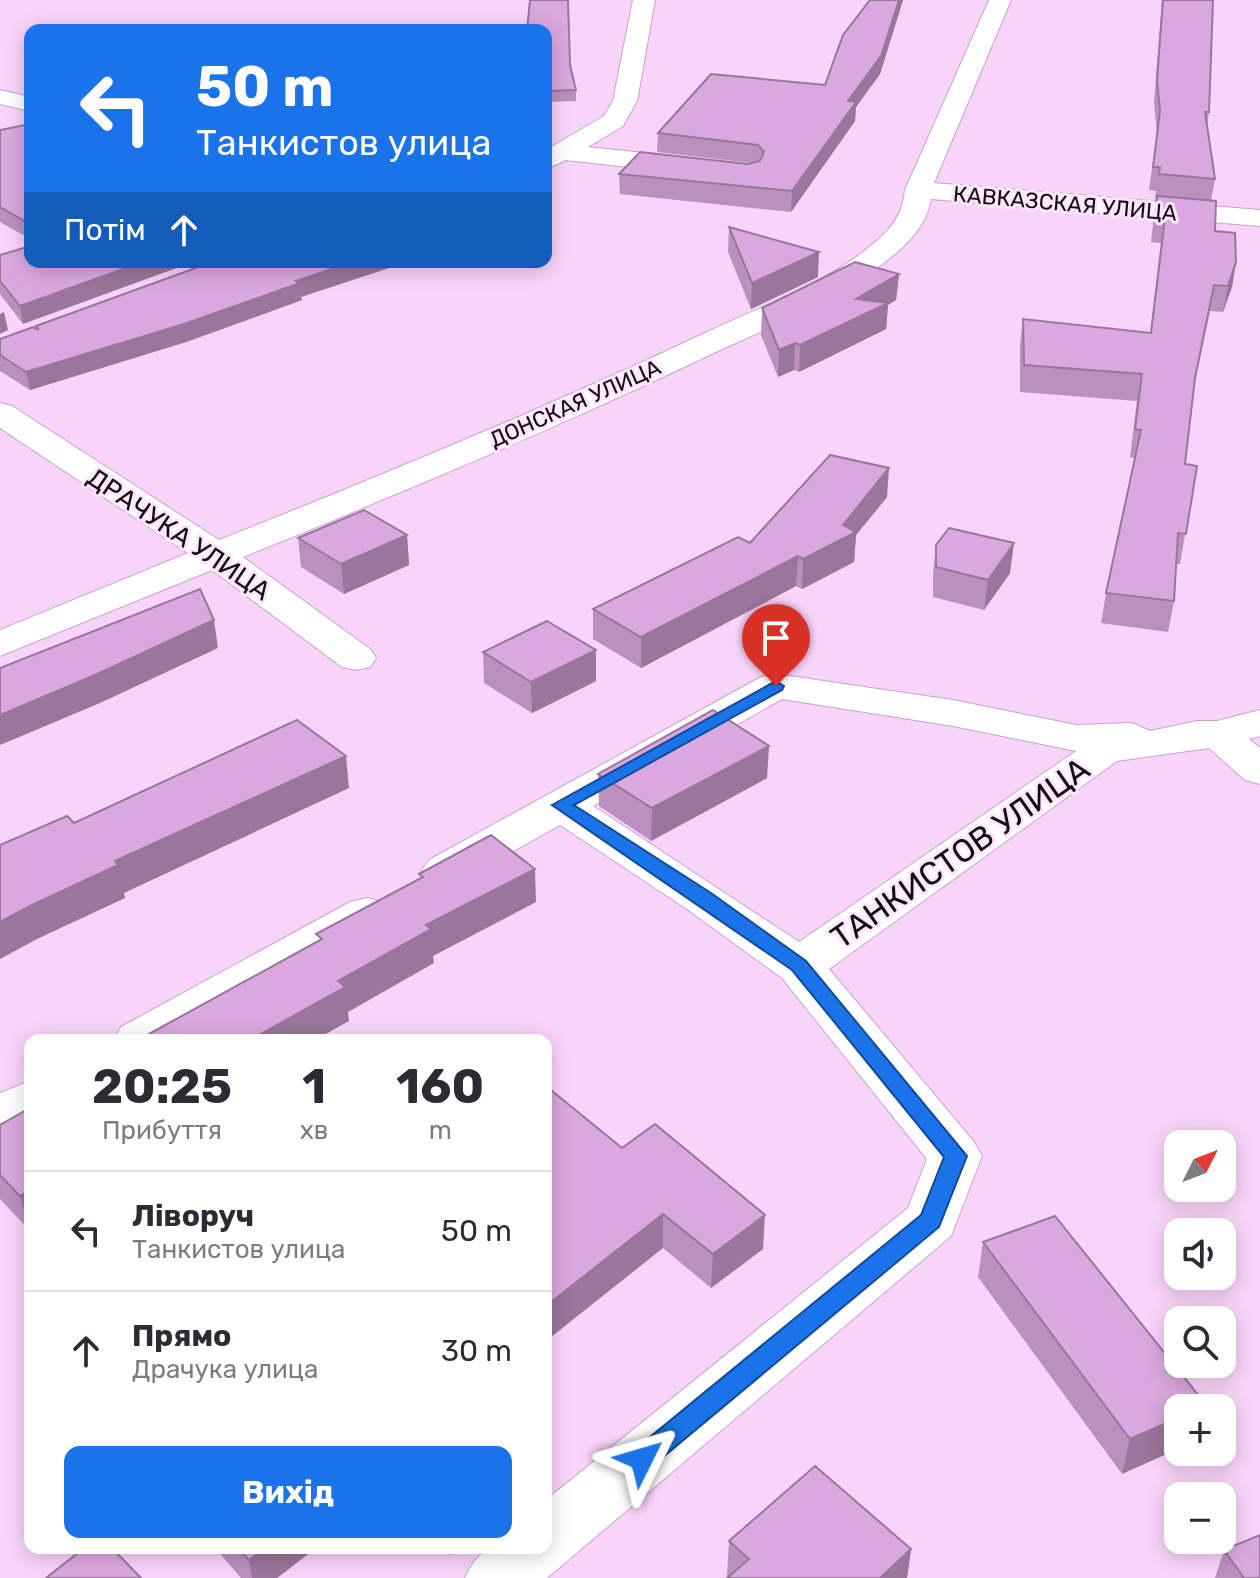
<!DOCTYPE html>
<html lang="uk">
<meta charset="utf-8">
<style>
body{margin:0;font-family:Rubik,sans-serif;background:#f7f7f7;color:#2b2b33;height:100vh;display:flex;flex-direction:column;font-size:30px;white-space:nowrap}
*{box-sizing:border-box;margin:0}
p{font-size:26px;color:#7c7c81}
.icon{flex:none;width:44px;height:44px;fill:none;stroke:currentColor;stroke-width:2;stroke-linecap:round;stroke-linejoin:round}
.map{position:relative;flex:1;overflow:hidden}
.drawer{position:absolute;left:24px;top:1034px;width:528px;height:520px;display:flex;flex-direction:column;background:#fff;border-radius:16px;box-shadow:0 4px 20px #0003}
.drawer>*{flex:none}
.hud{position:absolute;left:24px;top:24px;width:528px;height:244px;border-radius:16px;box-shadow:0 4px 20px #0003;background:#1a73e8;color:#fff;overflow:hidden}
.needle{width:52px;rotate:48deg}
.tools{position:absolute;left:1164px;top:1130px;display:grid;gap:16px}
.tools a{display:grid;place-items:center;width:72px;height:72px;border-radius:16px;background:#fff;box-shadow:0 4px 20px #0003;font-size:40px}
.pin{position:absolute;display:grid;place-items:center;width:68px;height:68px;color:#fff;margin:-82px -34px;border-radius:50% 50% 50% 0;rotate:-45deg;box-shadow:0 0 8px #0007}
.pin .icon{rotate:45deg}
.me{position:absolute;width:88px;margin:-44px;rotate:50deg;stroke-linejoin:round;filter:drop-shadow(0 0 6px #0008)}
.turn{display:flex;align-items:center;gap:28px;height:168px;padding:0 40px;font-size:36px}
.turn .icon{width:104px;height:104px;stroke-width:2.5}
.turn b{display:block;font-size:56px;line-height:68px}
.then{display:flex;align-items:center;height:76px;padding:0 40px;background:#0003;gap:16px;font-size:30px}
.eta{display:flex;justify-content:space-evenly;align-items:center;height:136px;text-align:center}
.eta b{font-size:48px;font-weight:700;line-height:56px}
.action{display:flex;gap:16px;margin-top:auto;padding:16px 40px}
.action a{flex:1;height:92px;border-radius:16px;background:#1a73e8;color:#fff;font-size:32px;font-weight:700;line-height:92px;text-align:center}
ul{padding:0;list-style:none}
li{display:flex;align-items:center;gap:24px;height:120px;padding:0 40px;border-top:2px solid #e1e1e2}
li div{flex:1}
li b{display:block;font-size:30px}
li em{font-style:normal}
.map>svg:first-child{display:block}
.lines{fill:none;stroke-linecap:round;stroke-linejoin:round}
.minor-casing{stroke:#c6a4c8;stroke-width:2}
.minor{fill:#fff;fill-rule:evenodd}
.wall{fill:#bb90bf}
.shaded-wall{fill:#99769b}
.building{fill:#daa8de;stroke:#99769b;stroke-width:2}
.route{fill:#1a73e8;stroke:#114b97;stroke-width:2}
.labels{text-anchor:middle;stroke-width:6;stroke-linejoin:round;paint-order:stroke}
.far-street-label{font-size:22px;fill:#130814;stroke:#fde7fe}
.street-label{font-size:26px;fill:#130814;stroke:#fde7fe}
.near-street-label{font-size:32px;fill:#130814;stroke:#fde7fe}
</style>
<div class="map">
<svg width="1260" height="1578" viewBox="0 0 1260 1578">
<rect width="100%" height="100%" fill="#f8d4fa"/>
<g class="lines">
<g class="minor-casing">
<g id="minor">
<polygon points="633,0 655,0 637,101 623,126 588,147 690,158 703,166 690,174 566,160 546,169 546,150 604,116 613,101"/>
<path d="M989,0H1011L934,183L1260,210V226L931,199C926,228 904,248 881,265C827,306 759,331 699,360C549,431 396,495 243,557L370,649L376,658L370,667L356,670L342,667L212,570L0,656V630L188,553L0,428V403L12,406L219,540C383,475 546,408 705,333C764,305 832,282 881,237C895,224 903,210 905,190Z"/>
<polygon points="0,90 30,97 30,111 0,104"/>
<path d="M776,674L953,700L1076,725L1132,723L1150,731L1197,721H1217L1260,710V736L1249,739L1260,748V784L1245,780L1209,748L1117,761L829,969L974,1142L982,1156L951,1236L547,1578H465C484,1536 505,1548 546,1548V1500L908,1208L927,1159L782,978L687,909L560,825L461,880L445,885L429,880L422,870L429,860L761,677ZM782,699L953,726L1076,751L799,942L593,806Z"/>
<polygon points="367,898 384,902 391,913 384,924 179,1040 113,1040 121,1027 350,902"/>
<polygon points="30,1081 30,1124 0,1136 0,1093"/>
</g>
</g>
<use href="#minor" class="minor"/>
</g>
<g class="wall">
<polygon points="870,0 903,0 880,74 856,107 855,121 791,212 620,194 619,174 752,163 657,152 658,133 825,85"/>
<polygon points="1162,0 1213,0 1209,112 1207,125 1215,179 1211,200 1215,231 1236,262 1232,287 1223,312 1210,311 1194,386 1185,464 1197,466 1180,564 1176,564 1174,601 1168,632 1101,623 1106,593 1135,458 1130,457 1137,401 1020,392 1020,345 1023,319 1150,333 1161,243 1151,242 1156,198 1155,198 1156,191 1149,190 1157,134 1154,103"/>
<polygon points="546,30 570,65 576,90 576,101 546,102"/>
<polygon points="30,124 30,239 0,222 0,130"/>
<polygon points="729,227 818,277 751,309 728,252"/>
<polygon points="30,246 23,324 0,294 0,255"/>
<polygon points="407,262 301,297 302,300 186,342 30,390 0,371 0,339 36,329 36,326"/>
<polygon points="899,274 896,300 888,305 886,329 799,372 794,370 778,377 761,335 762,308"/>
<polygon points="887,497 856,535 854,562 802,589 796,586 641,668 593,639 593,609 750,543"/>
<polygon points="407,535 409,565 344,594 301,567 298,538"/>
<polygon points="936,545 1010,573 984,610 933,597 933,575"/>
<polygon points="596,650 596,681 532,713 484,683 483,652"/>
<polygon points="598,774 767,778 651,841 599,806"/>
<polygon points="30,1108 30,1231 0,1199 0,1125"/>
<polygon points="622,1148 763,1249 711,1288 663,1248"/>
<polygon points="983,1242 1207,1406 1206,1408 1178,1408 1122,1474 978,1277"/>
<polygon points="729,1541 911,1549 907,1578 727,1578 729,1577 727,1576"/>
<polygon points="215,1548 316,1548 277,1578 241,1578"/>
<polygon points="444,1548 460,1548 450,1555"/>
<polygon points="1224,1550 1260,1578 1215,1578"/>
</g>
<g class="shaded-wall">
<polygon points="899,0 903,0 880,74 856,107 855,121 791,212 792,191"/>
<polygon points="819,252 818,277 751,309 752,283"/>
<polygon points="143,262 193,262 23,324 20,306"/>
<polygon points="353,262 407,262 301,297 302,300 186,342 30,390 26,372"/>
<polygon points="1236,262 1232,287 1223,312 1228,286"/>
<polygon points="899,274 896,300 888,305 886,329 799,372 800,345 856,299"/>
<polygon points="4,312 8,330 0,334 0,314"/>
<polygon points="795,343 794,370 778,377 779,350"/>
<polygon points="889,468 887,497 856,535 854,562 802,589 803,559 843,525"/>
<polygon points="407,535 409,565 344,594 341,564"/>
<polygon points="1014,543 1010,573 984,610 988,580"/>
<polygon points="798,556 796,586 641,668 641,637"/>
<polygon points="214,620 218,648 100,703 0,745 0,715"/>
<polygon points="596,650 596,681 532,713 531,682"/>
<polygon points="769,746 767,778 651,841 652,808"/>
<polygon points="346,756 349,788 124,893 125,898 39,938 0,959 0,922 115,861"/>
<polygon points="535,869 536,902 433,956 434,963 348,1012 349,1021 315,1040 250,1040 338,981 426,925"/>
<polygon points="30,1190 30,1231 20,1196"/>
<polygon points="663,1214 663,1248 546,1341 546,1306"/>
<polygon points="765,1215 763,1249 711,1288 713,1254"/>
<polygon points="1178,1418 1178,1449 1122,1474 1130,1439"/>
<polygon points="265,1548 316,1548 277,1578 252,1578 249,1560"/>
<polygon points="450,1548 460,1548 450,1555"/>
<polygon points="911,1549 907,1578 880,1578"/>
</g>
<g class="building">
<polygon points="530,0 568,0 570,65 576,90 546,91 546,30 527,30"/>
<polygon points="870,0 899,0 881,56 848,101 856,102 792,191 619,174 640,152 748,164 760,161 764,152 758,145 658,133 711,74 825,85 843,35"/>
<polygon points="1163,0 1213,0 1209,112 1205,112 1215,179 1159,174 1160,167 1153,167 1160,111 1157,80"/>
<polygon points="30,124 30,224 0,207 0,130"/>
<polygon points="1157,196 1216,201 1215,231 1235,233 1236,262 1228,286 1214,285 1195,378 1185,464 1197,466 1186,534 1178,533 1174,601 1106,593 1141,430 1135,429 1142,374 1024,365 1023,319 1151,333 1165,218 1155,217"/>
<polygon points="729,227 819,252 752,283"/>
<polygon points="30,246 30,262 143,262 20,306 0,281 0,255"/>
<polygon points="212,262 353,262 296,281 300,283 184,324 26,372 0,355 0,339 33,327 39,330 36,326"/>
<polygon points="855,262 899,274 856,299 888,303 800,345 795,343 779,350 762,308"/>
<polygon points="830,455 889,468 843,525 856,532 803,559 798,556 641,637 593,609 738,537 750,543"/>
<polygon points="364,510 407,535 341,564 298,538"/>
<polygon points="949,528 1014,543 988,580 936,567 936,545"/>
<polygon points="200,589 214,620 95,675 0,715 0,668"/>
<polygon points="547,621 596,650 531,682 483,652"/>
<polygon points="713,710 769,746 652,808 598,774"/>
<polygon points="297,720 346,756 115,861 118,865 32,905 0,922 0,845 67,816 74,823"/>
<polygon points="491,835 535,869 426,925 431,929 338,981 345,987 250,1040 138,1040 322,939 316,934 423,877 419,874"/>
<polygon points="546,1086 622,1148 655,1124 765,1215 713,1254 663,1214 546,1306"/>
<polygon points="30,1108 30,1190 20,1196 0,1175 0,1125"/>
<polygon points="1055,1216 1207,1406 1202,1408 1178,1408 1178,1418 1130,1439 983,1242"/>
<polygon points="815,1466 911,1549 880,1578 727,1578 749,1559 729,1541"/>
<polygon points="1260,1535 1260,1578 1244,1578 1224,1550"/>
<polygon points="84,1548 112,1548 141,1578 46,1578"/>
<polygon points="238,1548 265,1548 249,1560"/>
</g>
<polygon class="route" points="776,681 784,686 782,690 574,805 711,893 806,961 967,1156 939,1227 651,1467 642,1470 633,1467 629,1459 633,1451 921,1215 944,1157 792,970 552,805"/>
<g class="labels">
<g class="far-street-label">
<text transform="translate(1065 203) rotate(5)" y="8">КАВКАЗСКАЯ УЛИЦА</text>
<text transform="translate(575 403) rotate(-24)" y="8">ДОНСКАЯ УЛИЦА</text>
</g>
<g class="street-label">
<text transform="translate(179 534) rotate(34)" y="9">ДРАЧУКА УЛИЦА</text>
</g>
<g class="near-street-label">
<text transform="translate(960 853) rotate(-35)" y="11">ТАНКИСТОВ УЛИЦА</text>
</g>
</g>
</svg>
<div class="tools">
<a><svg class="needle" viewBox="-14 -14 28 28"><path d="M0-13l5 13h-10z" fill="#e53935"/><path d="M0 13l5-13h-10z" fill="#7c7c81"/></svg></a>
<a><svg class="icon" aria-label="sound" viewBox="0 0 24 24"><path d="M4 9h4l5-4v14l-5-4H4zM17 9q2 3 0 6"/></svg></a>
<a><svg class="icon" aria-label="search" viewBox="0 0 24 24"><circle cx="10" cy="10" r="6"/><path d="M15 15l6 6"/></svg></a>
<a>+</a>
<a>−</a>
</div>
<div class="pin" style="left:776px;top:686px;background:#d93025"><svg class="icon" aria-label="arrive" viewBox="0 0 24 24"><path d="M6 21V4h12l-3 4 3 4H6"/></svg></div>
<svg class="me" style="left:642px;top:1459px" viewBox="-20 -20 40 40"><path d="M0-17L14 15 0 8-14 15z" fill="#1a73e8" stroke="#fff" stroke-width="4"/></svg>
<div class="hud">
<div class="turn"><svg class="icon" aria-label="left" viewBox="0 0 24 24"><path d="M17 20v-9H6M10 6l-5 5 5 5"/></svg><div><b>50 m</b>Танкистов улица</div></div>
<div class="then">Потім<svg class="icon" aria-label="ahead" viewBox="0 0 24 24"><path d="M12 20V5M6 11l6-6 6 6"/></svg></div>
</div>
<section class="drawer">
<div class="eta">
<div><b>20:25</b><p>Прибуття</p></div>
<div><b>1</b><p>хв</p></div>
<div><b>160</b><p>m</p></div>
</div>
<ul>
<li><svg class="icon" aria-label="left" viewBox="0 0 24 24"><path d="M17 20v-9H6M10 6l-5 5 5 5"/></svg><div><b>Ліворуч</b><p>Танкистов улица</p></div><em>50 m</em></li>
<li><svg class="icon" aria-label="ahead" viewBox="0 0 24 24"><path d="M12 20V5M6 11l6-6 6 6"/></svg><div><b>Прямо</b><p>Драчука улица</p></div><em>30 m</em></li>
</ul>
<div class="action"><a>Вихід</a></div>
</section>
</div>
